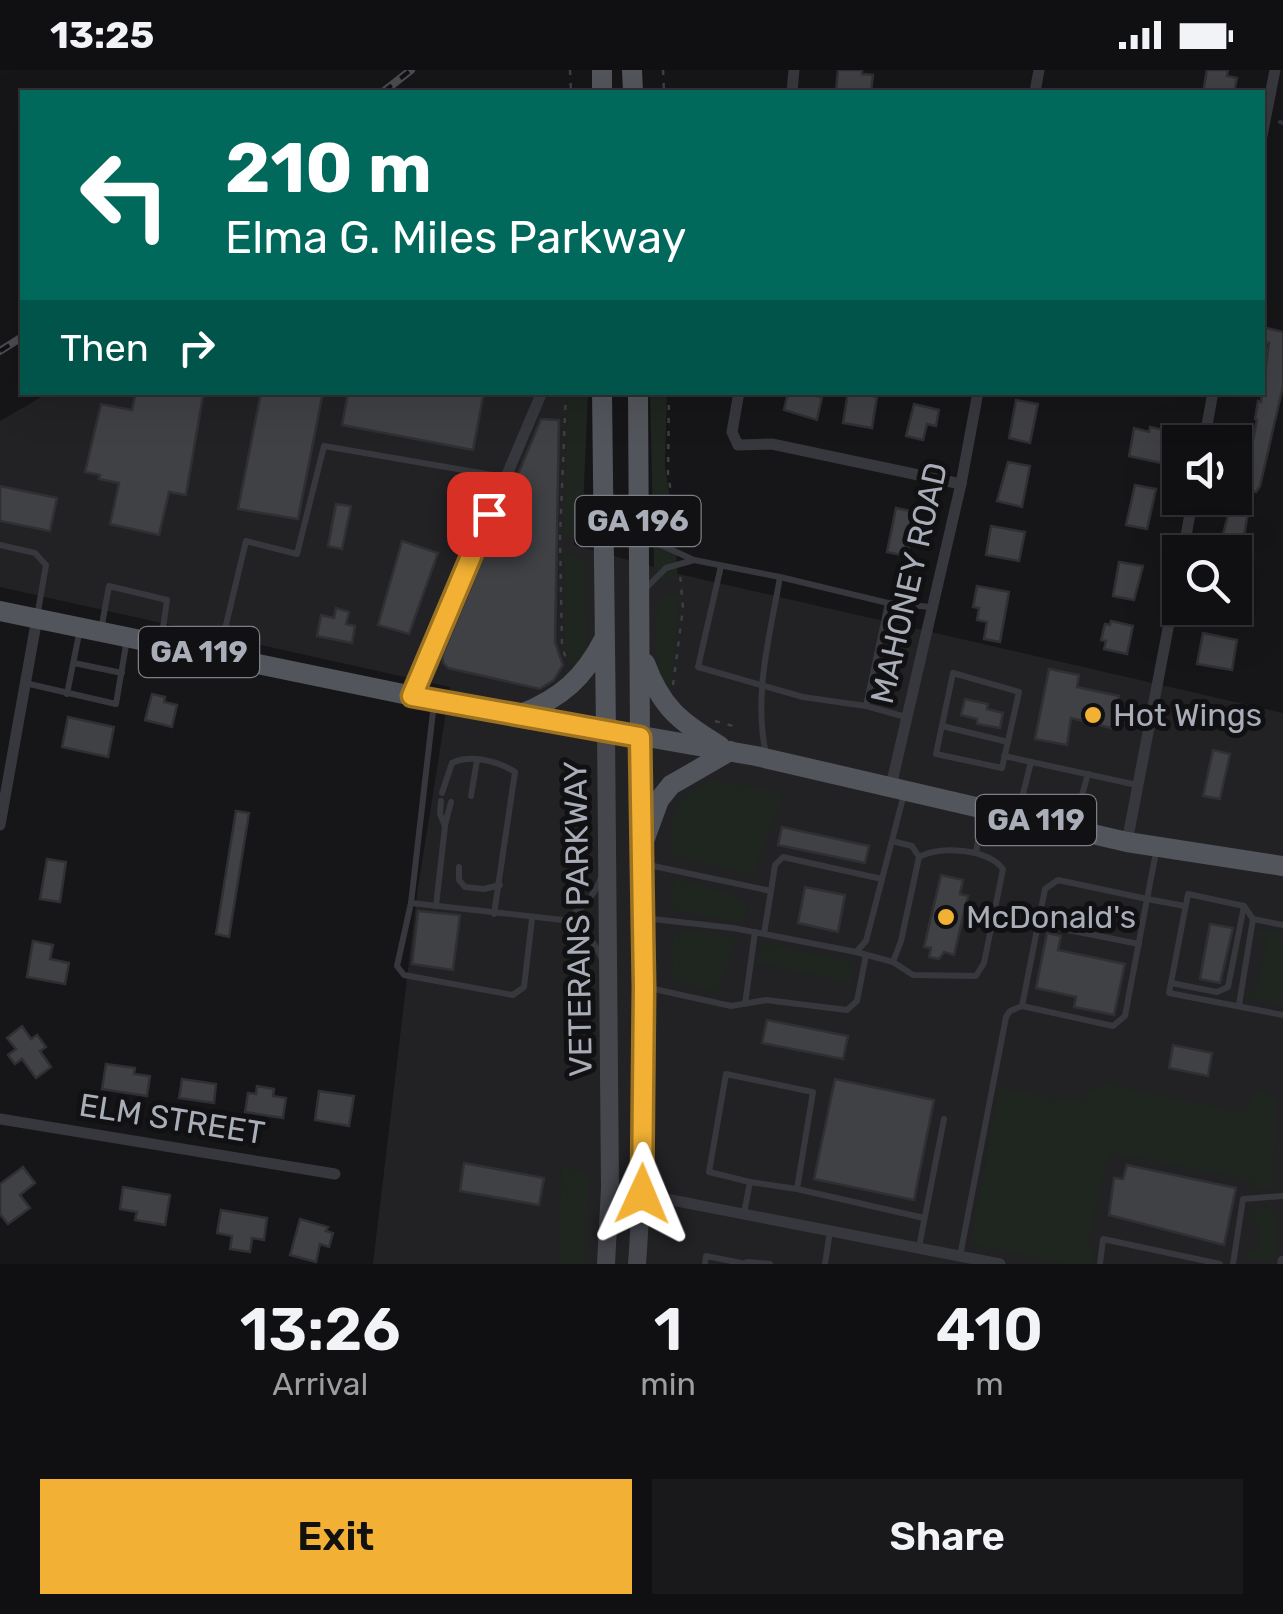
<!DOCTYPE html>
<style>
body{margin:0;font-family:Rubik,sans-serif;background:#19191b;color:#f1f3f6;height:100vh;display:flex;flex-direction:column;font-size:38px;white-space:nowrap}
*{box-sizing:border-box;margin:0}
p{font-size:32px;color:#9c9d9f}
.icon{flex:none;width:55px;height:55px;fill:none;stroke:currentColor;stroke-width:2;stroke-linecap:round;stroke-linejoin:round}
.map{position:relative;height:1194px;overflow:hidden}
.details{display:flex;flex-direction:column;background:#101012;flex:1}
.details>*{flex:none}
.top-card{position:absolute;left:20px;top:20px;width:1245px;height:305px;border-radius:0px;box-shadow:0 10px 40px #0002,0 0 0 2px #303032;background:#00695c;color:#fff;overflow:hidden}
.fabs{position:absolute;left:1162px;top:355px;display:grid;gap:20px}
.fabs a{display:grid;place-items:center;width:90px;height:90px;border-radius:0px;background:#101012;box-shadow:0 10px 40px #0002,0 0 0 2px #303032;font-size:50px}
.pin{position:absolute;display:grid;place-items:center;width:85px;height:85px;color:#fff;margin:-42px;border-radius:20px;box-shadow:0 5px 15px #0006}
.me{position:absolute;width:110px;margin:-55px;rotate:1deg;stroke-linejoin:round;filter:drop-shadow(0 0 8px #0008)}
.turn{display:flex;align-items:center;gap:35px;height:210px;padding:0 40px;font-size:45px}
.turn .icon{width:130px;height:130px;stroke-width:2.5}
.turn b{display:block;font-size:70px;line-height:85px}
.then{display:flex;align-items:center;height:95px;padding:0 40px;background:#0003;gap:20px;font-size:38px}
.eta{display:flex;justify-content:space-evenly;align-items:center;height:170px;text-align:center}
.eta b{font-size:60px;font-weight:600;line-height:70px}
.primary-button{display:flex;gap:20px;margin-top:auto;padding:20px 40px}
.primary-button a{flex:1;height:115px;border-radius:0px;background:#f2b134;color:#111;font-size:40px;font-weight:600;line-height:115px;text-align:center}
.primary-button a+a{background:#19191b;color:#f1f3f6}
.status{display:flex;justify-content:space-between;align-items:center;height:70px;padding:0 50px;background:#101012;direction:ltr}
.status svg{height:28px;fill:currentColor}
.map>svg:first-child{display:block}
.built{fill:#222225}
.green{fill:#1e261f}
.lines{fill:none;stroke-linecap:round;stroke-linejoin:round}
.stream{stroke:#2c353c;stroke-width:4}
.building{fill:#404145;stroke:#303034;stroke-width:2.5}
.path{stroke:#3d3f44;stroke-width:2.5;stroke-dasharray:5 8;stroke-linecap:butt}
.service{stroke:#37383d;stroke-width:6}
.minor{stroke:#37383d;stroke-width:11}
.secondary{stroke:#45474d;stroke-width:18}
.primary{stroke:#53555c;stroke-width:20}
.rail-casing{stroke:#4a4c52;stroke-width:8}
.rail{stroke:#111113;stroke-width:4;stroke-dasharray:11;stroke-linecap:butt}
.route-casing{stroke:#9d7322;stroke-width:25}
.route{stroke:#f2b134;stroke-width:18}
.poi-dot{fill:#f2b134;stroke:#111113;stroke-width:4}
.labels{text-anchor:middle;stroke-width:10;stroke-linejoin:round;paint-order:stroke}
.shield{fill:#111113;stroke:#7b7e86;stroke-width:2.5}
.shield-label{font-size:30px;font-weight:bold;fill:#a8adb8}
.street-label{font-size:32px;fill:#a8adb8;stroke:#111113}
.poi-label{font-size:32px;fill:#a8adb8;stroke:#111113;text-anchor:start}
</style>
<div class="status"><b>13:25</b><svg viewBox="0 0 49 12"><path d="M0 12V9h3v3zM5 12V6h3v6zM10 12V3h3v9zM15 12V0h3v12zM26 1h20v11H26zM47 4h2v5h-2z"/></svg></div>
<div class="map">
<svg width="1283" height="1194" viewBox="0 0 1283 1194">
<rect width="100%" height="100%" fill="#161618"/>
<polygon class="built" points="50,322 571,323 574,475 679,504 1283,643 1283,1194 373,1194 417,824 450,617 0,517 0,351"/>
<g class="green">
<polygon points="568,323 588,323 582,462 576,467 564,467"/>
<polygon points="650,323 667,323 665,396 675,464 678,509 661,509 654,498"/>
<polygon points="564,484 584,489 587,579 580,597 570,594 565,578"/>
<path d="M668,526H678L679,538L671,627C651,604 658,564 657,535Z"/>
<path d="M715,710L783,723L753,805L671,785C669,747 673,721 715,710Z"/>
<path d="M679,810C703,814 726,821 747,834L745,850L738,853L674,840C670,830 668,817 679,810Z"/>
<polygon points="686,859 737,868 717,923 672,911 673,865"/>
<polygon points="1261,859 1283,863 1283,935 1243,927 1257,916 1268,866 1258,869 1255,865"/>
<polygon points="763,873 847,890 854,897 851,913 755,893"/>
<polygon points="1103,1013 1244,1043 1252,1025 1261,1021 1276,1026 1273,1118 1256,1120 1249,1110 1109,1083 1087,1175 1094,1180 1095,1194 1064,1194 971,1174 999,1017 1077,1032"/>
<polygon points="562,1097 580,1100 588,1107 585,1194 558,1194"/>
<polygon points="1258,1138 1269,1138 1278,1147 1277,1183 1271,1190 1251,1190 1248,1187 1250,1182 1257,1180 1259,1154 1250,1148 1251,1142"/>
</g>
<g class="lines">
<polyline class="stream" points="1280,52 1283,53"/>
</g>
<g class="building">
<polygon points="838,0 862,0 862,4 873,5 871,22 836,22"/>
<polygon points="1207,0 1228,0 1227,6 1237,8 1234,22 1203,22"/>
<polygon points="1262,257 1283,262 1283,316 1260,416 1256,422 1252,421 1241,482 1223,478 1225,468 1222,468 1246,379 1251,380 1257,350 1255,349 1258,331 1261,332 1269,273 1262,272"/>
<polygon points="136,322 182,322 203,326 186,425 169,422 159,465 110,454 119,413 99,409 100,405 85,402 101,334 132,340"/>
<polygon points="261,322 323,322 298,449 238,439"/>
<polygon points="348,322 484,322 473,380 342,355"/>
<polygon points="788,322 822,327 817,350 784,340"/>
<polygon points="848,322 877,327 872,358 843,353"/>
<polygon points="1016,330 1038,334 1030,373 1009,368"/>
<polygon points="914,334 939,340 936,356 927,354 923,370 906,366"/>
<polygon points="541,349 559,350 555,572 563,595 554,610 540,619 448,598 443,593 442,586"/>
<polygon points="1150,357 1167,361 1161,393 1129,386 1134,358 1149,362"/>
<polygon points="1008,392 1030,396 1022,437 997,431"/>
<polygon points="1135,415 1156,419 1147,459 1126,455"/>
<polygon points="0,416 57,428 50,461 0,451"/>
<polygon points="336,434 351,436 342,479 328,476"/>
<polygon points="896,438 916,442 907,486 887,482"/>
<polygon points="991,456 1025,462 1019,491 986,485"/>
<polygon points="402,471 438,483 409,564 378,555"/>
<polygon points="1119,492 1143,496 1134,530 1113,526"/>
<polygon points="977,516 1009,522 1000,572 984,569 987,552 977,550 979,538 973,537"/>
<polygon points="336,538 349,542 346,554 355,556 352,573 317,566 321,545 334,548"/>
<polygon points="1111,551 1133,556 1127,584 1104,579 1106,571 1101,570 1105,554 1110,555"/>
<polygon points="1203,563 1237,570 1232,600 1197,594"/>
<polygon points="1049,599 1079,605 1077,617 1119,626 1111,658 1071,648 1067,675 1035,669"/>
<polygon points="152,624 165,627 164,632 177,635 172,657 145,650"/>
<polygon points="965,629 988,634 987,639 1003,643 1000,658 977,654 977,649 961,645"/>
<polygon points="68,647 114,657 108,687 62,677"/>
<polygon points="1213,680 1230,684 1220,729 1203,726"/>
<polygon points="236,741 249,743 229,867 216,864"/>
<polygon points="782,757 869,776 865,793 778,775"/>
<polygon points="47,789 66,792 60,832 40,829"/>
<polygon points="941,805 963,810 960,824 968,826 954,885 944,882 939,889 929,887 931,878 924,877"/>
<polygon points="805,817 845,825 838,862 798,853"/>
<polygon points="418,841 460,845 453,900 412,894"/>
<polygon points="1210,854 1233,858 1220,913 1200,909"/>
<polygon points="1047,863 1061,866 1058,880 1125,894 1114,945 1074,937 1076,927 1036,918"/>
<polygon points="33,871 53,875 50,889 69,893 65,914 27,907"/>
<polygon points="767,950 848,966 843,989 762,973"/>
<polygon points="22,956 31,969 37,965 46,977 40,981 51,997 36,1008 22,989 15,994 8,985 16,979 7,968"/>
<polygon points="1173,975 1212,983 1208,1006 1169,998"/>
<polygon points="106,994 135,998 134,1004 150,1006 147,1026 102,1019"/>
<polygon points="182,1009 216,1014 214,1033 179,1028"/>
<polygon points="835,1009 934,1030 914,1130 814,1109"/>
<polygon points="257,1016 274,1019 273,1026 286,1028 283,1048 245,1042 248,1023 256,1024"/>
<polygon points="319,1021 354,1026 349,1056 315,1050"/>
<polygon points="464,1093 544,1108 539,1135 460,1121"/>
<polygon points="1127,1095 1236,1118 1224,1175 1109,1145 1114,1108 1123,1109"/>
<polygon points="23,1097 35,1113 20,1125 30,1138 8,1154 0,1144 0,1114"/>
<polygon points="123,1117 170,1125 165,1155 135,1150 137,1142 120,1139"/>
<polygon points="221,1140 267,1148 264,1170 252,1168 250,1182 230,1179 232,1166 217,1163"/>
<polygon points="300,1149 328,1157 326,1161 333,1163 329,1177 320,1174 316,1192 290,1185"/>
</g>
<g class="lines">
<g class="path">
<polyline points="570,0 571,22"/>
<polyline points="663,0 664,22"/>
<polyline points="566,322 560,466 562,576 567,592"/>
<polyline points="669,322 668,404 679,471"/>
<polyline points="673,615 683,538 680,504"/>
<polyline points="715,651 733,656"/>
</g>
<g class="service">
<polyline points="643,467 694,490 666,498 643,521"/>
<polyline points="0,475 35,483 46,495 37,547"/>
<polyline points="694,490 780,507"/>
<polyline points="721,496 698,597 803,627 866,636"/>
<polyline points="888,533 931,537"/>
<polyline points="101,560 109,516 167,530 161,572"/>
<polyline points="219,584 246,471 297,484 324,376 504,407"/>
<polyline points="74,593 122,603"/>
<polygon points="953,603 1019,622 1002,698 936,684"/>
<polyline points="25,613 116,634 127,569"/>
<polyline points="67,624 80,559"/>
<polyline points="434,633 411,833 563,850"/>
<polyline points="942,656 1008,672"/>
<path d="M766,684C753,625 770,565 780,507L888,533L866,636L906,647"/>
<polyline points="1004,686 1137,715"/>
<path d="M442,723L452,693C470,684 498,691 515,702L494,844"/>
<polyline points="471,726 477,690"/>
<polyline points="1018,744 1031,692"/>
<polyline points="445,755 451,732"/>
<polyline points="1073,756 1088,704"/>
<polyline points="892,771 912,776 919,787"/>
<polyline points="1156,782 1147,829 1185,836"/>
<polyline points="976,783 982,745"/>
<polyline points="644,794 771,821 775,795 783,787 882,809"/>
<polyline points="459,797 459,810 465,817 484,819 500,815"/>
<path d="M601,808C592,829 582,840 563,850C584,860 592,867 602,889"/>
<polygon points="1058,810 1147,829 1125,946 1113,956 1022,936 1045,819"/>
<polyline points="411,833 397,896 404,905 513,925 524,917 532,849"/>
<polyline points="436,836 445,756 440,744 441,731"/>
<polyline points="644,848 733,858 856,882 866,871 904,724"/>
<polyline points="1253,849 1283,855"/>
<polyline points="1038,854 1139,874"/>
<polyline points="764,864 771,821"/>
<path d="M856,882L893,892L913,905L976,906L984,893L1003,799C988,779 940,775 919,787L901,871L893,892"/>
<polyline points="1171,913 1217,922 1228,917 1244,836"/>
<polyline points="645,917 731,936 766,930 847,940 857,931 866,885"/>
<polyline points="745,934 755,862"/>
<polyline points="1239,935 1253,849 1244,836 1188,824 1169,923 1283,945"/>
<polyline points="750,1112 797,1119 924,1148"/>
<polyline points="744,1143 750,1112 709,1102 726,1004 813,1022 797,1119"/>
<polyline points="919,1177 944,1049"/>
<polyline points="960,1186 1006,947 1010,941 1022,936"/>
<polyline points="747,1192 770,1194"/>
<polyline points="705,1194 706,1186 746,1194"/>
<polyline points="825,1194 830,1161"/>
<polyline points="1100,1194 1103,1169 1220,1194"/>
<polyline points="1233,1194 1243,1129 1283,1126"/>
</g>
<g class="minor">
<polyline points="792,22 794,0"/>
<polyline points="1035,22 1039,0"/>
<polyline points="1262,66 1275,0"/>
<polyline points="739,322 732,362 738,375 772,374 961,414"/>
<polyline points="1204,372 1213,322"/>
<polyline points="1183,482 1193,428"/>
<polyline points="413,626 542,322"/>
<polyline points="891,716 961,414 978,322"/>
<polyline points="0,755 37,548"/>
<polyline points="1127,772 1180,496"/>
<polyline points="0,1049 335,1104"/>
<polyline points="610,1118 1000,1194"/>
<polyline points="1283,1194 1283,1191"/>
</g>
<g class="secondary">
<polyline points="606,1194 610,1118 606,661"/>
<path d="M637,1194C650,1018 640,842 640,667"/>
</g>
<g class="primary">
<polyline points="602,0 602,22"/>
<polyline points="632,0 633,22"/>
<polyline points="602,322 606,661"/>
<polyline points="638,322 640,667"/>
<polyline points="0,541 413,626 756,686 1127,772 1283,796"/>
<path d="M645,593C661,637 680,652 720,676"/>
<path d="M521,644C561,628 584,608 604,569"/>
<polyline points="640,782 659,730 671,715 730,681"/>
</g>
<g class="rail-casing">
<g id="rail">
<polyline points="383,22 411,0"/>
<polyline points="0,281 22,267"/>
</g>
</g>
<use href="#rail" class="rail"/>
</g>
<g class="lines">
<g class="route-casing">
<polyline id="route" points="489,444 412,626 640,667 644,917 642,1124"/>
</g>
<use href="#route" class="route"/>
</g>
<g class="poi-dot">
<circle cx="1093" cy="645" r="10"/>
<circle cx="946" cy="847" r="10"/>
</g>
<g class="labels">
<g class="shield">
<rect x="575.5" y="426" width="125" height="50" rx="8"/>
<rect x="139" y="557" width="120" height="50" rx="8"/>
<rect x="976" y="725" width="120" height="50" rx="8"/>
</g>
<g class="shield-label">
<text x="638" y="461">GA 196</text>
<text x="199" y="592">GA 119</text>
<text x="1036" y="760">GA 119</text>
</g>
<g class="street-label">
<text transform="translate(909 513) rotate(-77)" y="11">MAHONEY ROAD</text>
<text transform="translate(578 849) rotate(-91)" y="11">VETERANS PARKWAY</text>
<text transform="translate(172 1049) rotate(9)" y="11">ELM STREET</text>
</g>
<g class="poi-label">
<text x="1113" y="656">Hot Wings</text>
<text x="966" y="858">McDonald's</text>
</g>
</g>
</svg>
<div class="fabs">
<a><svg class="icon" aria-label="sound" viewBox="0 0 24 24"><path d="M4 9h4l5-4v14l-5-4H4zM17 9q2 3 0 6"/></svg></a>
<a><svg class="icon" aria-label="search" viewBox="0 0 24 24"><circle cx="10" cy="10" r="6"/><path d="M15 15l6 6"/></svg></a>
</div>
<div class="pin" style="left:489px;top:444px;background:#d93025"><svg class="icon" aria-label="arrive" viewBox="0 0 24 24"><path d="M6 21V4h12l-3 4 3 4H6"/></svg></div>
<svg class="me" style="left:642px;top:1124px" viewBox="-20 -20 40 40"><path d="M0-17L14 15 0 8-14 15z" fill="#f2b134" stroke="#fff" stroke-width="4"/></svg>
<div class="top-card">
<div class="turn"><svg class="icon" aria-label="left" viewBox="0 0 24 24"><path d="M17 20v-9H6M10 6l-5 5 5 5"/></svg><div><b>210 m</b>Elma G. Miles Parkway</div></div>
<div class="then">Then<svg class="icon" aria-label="right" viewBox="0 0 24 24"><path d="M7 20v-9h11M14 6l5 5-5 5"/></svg></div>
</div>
</div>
<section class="details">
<div class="eta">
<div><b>13:26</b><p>Arrival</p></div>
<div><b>1</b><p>min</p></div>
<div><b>410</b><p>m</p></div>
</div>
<div class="primary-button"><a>Exit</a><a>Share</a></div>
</section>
